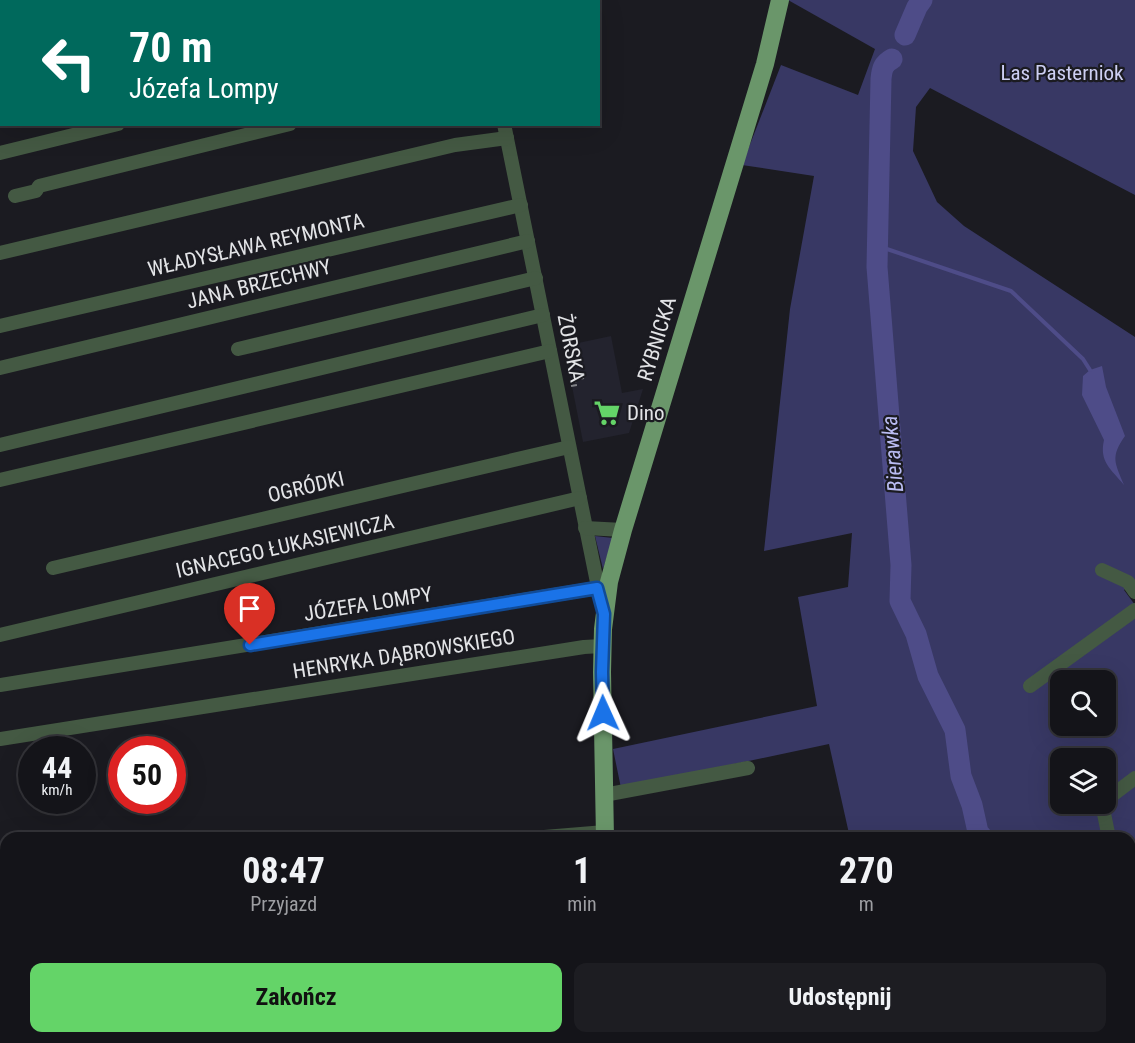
<!DOCTYPE html>
<html lang="pl">
<meta charset="utf-8">
<style>
body{margin:0;font-family:"Roboto Condensed",sans-serif;background:#1d1d22;color:#f1f3f6;height:100vh;display:flex;flex-direction:column;font-size:22px;white-space:nowrap}
*{box-sizing:border-box;margin:0}
p{font-size:20px;color:#9d9ea2}
.icon{flex:none;width:33px;height:33px;fill:none;stroke:currentColor;stroke-width:2;stroke-linecap:round;stroke-linejoin:round}
.map{position:relative;flex:1;overflow:hidden}
.details{position:absolute;left:0px;top:832px;width:1136px;height:212px;display:flex;flex-direction:column;background:#141419;border-radius:18px 18px 0 0;box-shadow:0 6px 24px #0002,0 0 0 2px #333338}
.details>*{flex:none}
.top-card{position:absolute;left:0px;top:0px;width:600px;height:126px;box-shadow:0 6px 24px #0002,0 0 0 2px #333338;background:#00695c;color:#fff;overflow:hidden}
.controls{position:absolute;left:1050px;top:670px;display:grid;gap:12px}
.controls a{display:grid;place-items:center;width:66px;height:66px;border-radius:12px;background:#141419;box-shadow:0 6px 24px #0002,0 0 0 2px #333338;font-size:30px}
.speed{position:absolute;left:18px;top:736px;display:flex;gap:12px;font-size:30px;font-weight:700;text-align:center}
.speed>*{display:grid;place-content:center;width:78px;height:78px;border-radius:50%;background:#141419;box-shadow:0 6px 24px #0002,0 0 0 2px #333338;line-height:1}
.speed small{font-size:15px;font-weight:400}
.speed .limit{border:9px solid #d22;background:#fff;color:#111}
.pin{position:absolute;display:grid;place-items:center;width:51px;height:51px;color:#fff;margin:-62px -26px;border-radius:50% 50% 50% 0;rotate:-45deg;box-shadow:0 0 6px #0007}
.pin .icon{rotate:45deg}
.me{position:absolute;width:66px;margin:-33px;rotate:359deg;stroke-linejoin:round;filter:drop-shadow(0 0 4px #0008)}
.turn{display:flex;align-items:center;gap:21px;height:126px;padding:0 30px;font-size:27px}
.turn .icon{width:78px;height:78px;stroke-width:2.5}
.turn b{display:block;font-size:42px;line-height:51px}
.eta{display:flex;justify-content:space-evenly;align-items:center;height:102px;text-align:center}
.eta b{font-size:36px;font-weight:700;line-height:42px}
.action{display:flex;gap:12px;margin-top:auto;padding:12px 30px}
.action a{flex:1;height:69px;border-radius:12px;background:#64d468;color:#111;font-size:24px;font-weight:700;line-height:69px;text-align:center}
.action a+a{background:#1d1d22;color:#f1f3f6}
.map>svg:first-child{display:block}
.built{fill:#23232e}
.green{fill:#383864;fill-rule:evenodd}
.water{fill:#4e4c88}
.lines{fill:none;stroke-linecap:round;stroke-linejoin:round}
.stream{stroke:#4e4c88;stroke-width:4}
.river{stroke:#4e4c88;stroke-width:21}
.path{stroke:#828387;stroke-width:2;stroke-dasharray:6 3;stroke-linecap:butt}
.minor{stroke:#445943;stroke-width:14}
.major{stroke:#6a966a;stroke-width:18}
.route-casing{stroke:#114b97;stroke-width:15}
.route{stroke:#1a73e8;stroke-width:10}
.labels{text-anchor:middle;stroke-width:4.5;stroke-linejoin:round;paint-order:stroke}
.park-label{font-size:21px;fill:#cdcff3;stroke:#1b1b21}
.street-label{font-size:21px;fill:#e3e4e7;stroke:#1b1b21}
.poi-label{font-size:21px;fill:#e3e4e7;stroke:#1b1b21;text-anchor:start}
.water-label{font-size:22px;font-style:italic;fill:#babcf2;stroke:#1b1b21}
</style>
<div class="map">
<svg width="1135" height="1043" viewBox="0 0 1135 1043">
<rect width="100%" height="100%" fill="#1b1b21"/>
<g class="built">
<polygon points="611,336 622,393 643,389 629,433 583,442 564,346"/>
<polygon points="942,1038 1014,1038 1018,1043 938,1043"/>
</g>
<g class="green">
<path d="M788,0H1135V195L930,88L916,107L913,151L937,202L964,226L1135,337V580L1124,590L1135,605V1043H1018L1014,1038H1130V838H850L829,744L621,788L613,749L817,706L798,597L848,587L852,533L764,551L790,309L814,176L742,165L781,65L858,95L875,49ZM1060,681H1106V726H1060ZM1060,759H1106V804H1060Z"/>
<polygon points="595,536 613,538 603,569"/>
<polygon points="812,1038 942,1038 938,1043 810,1043"/>
</g>
<path class="water" d="M1102,366L1106,387L1125,436C1110,457 1115,463 1124,485C1111,469 1099,462 1104,440L1082,395L1083,376L1090,370Z"/>
<g class="lines">
<g class="stream">
<polyline points="878,246 1011,291 1083,359 1090,370"/>
<polyline points="1029,1038 1033,1043"/>
</g>
<g class="river">
<polyline points="905,35 917,7 922,0"/>
<path d="M892,59C883,64 882,69 881,79L877,267L901,565L900,601L916,634L928,676L955,730L961,776L972,805L978,832L983,838"/>
<polyline points="894,1043 894,1038"/>
</g>
<g class="path">
<polyline points="571,386 577,385 575,380 584,378"/>
<polyline points="1054,1038 1058,1043"/>
</g>
<g class="minor">
<polyline points="465,2 469,0"/>
<polyline points="504,124 600,597"/>
<polyline points="0,153 118,124"/>
<polyline points="15,196 36,191 39,186 290,124"/>
<polyline points="0,253 455,145 507,138"/>
<polyline points="0,326 521,205"/>
<polyline points="238,349 536,278"/>
<polyline points="0,368 528,241"/>
<polyline points="0,445 543,315"/>
<polyline points="0,480 550,351"/>
<polyline points="585,528 623,530"/>
<polyline points="53,568 569,447"/>
<polyline points="1102,570 1128,582 1135,592"/>
<polyline points="0,635 580,498"/>
<polyline points="0,685 597,588"/>
<polyline points="1030,686 1135,610"/>
<polyline points="0,739 584,647 602,646"/>
<polyline points="604,795 748,768"/>
<polyline points="1106,800 1135,778"/>
<polyline points="1102,804 1109,838"/>
<polyline points="532,838 605,832"/>
<polyline points="0,886 6,885"/>
<polyline points="1130,1014 1135,1010"/>
<polyline points="184,1043 205,1041 208,1043"/>
<polyline points="230,1043 289,1038"/>
</g>
<g class="major">
<polyline points="605,838 602,672 603,629 609,582 623,530 765,64 780,0"/>
<polyline points="612,1038 612,1043"/>
</g>
</g>
<g class="lines">
<g class="route-casing">
<polyline id="route" points="250,645 597,588 604,614 602,672 603,713"/>
</g>
<use href="#route" class="route"/>
</g>
<defs>
<g id="supermarket-bare" transform="scale(2.07)"><path d="M-6-5.5h2.5l.6 2H6L4.5 2H-2.5L-4.4-4H-6ZM-1.5 3.2a1.3 1.3 0 1 0 .1 0ZM3 3.2a1.3 1.3 0 1 0 .1 0Z" fill="#64d468" stroke="#1b1b21" stroke-width="2.5" paint-order="stroke"/></g>
</defs>
<g fill-rule="evenodd">
<use href="#supermarket-bare" x="607" y="413"/>
</g>
<g class="labels">
<g class="park-label">
<text x="1062" y="80">Las Pasterniok</text>
</g>
<g class="street-label">
<text transform="translate(256 245) rotate(-13)" y="7">WŁADYSŁAWA REYMONTA</text>
<text transform="translate(259 284) rotate(-14)" y="7">JANA BRZECHWY</text>
<text transform="translate(657 339) rotate(-73)" y="7">RYBNICKA</text>
<text transform="translate(571 348) rotate(79)" y="7">ŻORSKA</text>
<text transform="translate(306 487) rotate(-13)" y="7">OGRÓDKI</text>
<text transform="translate(285 546) rotate(-13)" y="7">IGNACEGO ŁUKASIEWICZA</text>
<text transform="translate(368 604) rotate(-9)" y="7">JÓZEFA LOMPY</text>
<text transform="translate(404 654) rotate(-9)" y="7">HENRYKA DĄBROWSKIEGO</text>
</g>
<g class="poi-label">
<text x="627" y="420">Dino</text>
</g>
<g class="water-label">
<text transform="translate(892 454) rotate(-95)" y="8">Bierawka</text>
</g>
</g>
</svg>
<div class="controls">
<a><svg class="icon" aria-label="search" viewBox="0 0 24 24"><circle cx="10" cy="10" r="6"/><path d="M15 15l6 6"/></svg></a>
<a><svg class="icon" aria-label="layers" viewBox="0 0 24 24"><path d="M12 4l9 5-9 5-9-5zM3 14l9 5 9-5"/></svg></a>
</div>
<div class="speed"><div>44<small>km/h</small></div><div class="limit">50</div></div>
<div class="pin" style="left:250px;top:645px;background:#d93025"><svg class="icon" aria-label="arrive" viewBox="0 0 24 24"><path d="M6 21V4h12l-3 4 3 4H6"/></svg></div>
<svg class="me" style="left:603px;top:713px" viewBox="-20 -20 40 40"><path d="M0-17L14 15 0 8-14 15z" fill="#1a73e8" stroke="#fff" stroke-width="4"/></svg>
<div class="top-card">
<div class="turn"><svg class="icon" aria-label="left" viewBox="0 0 24 24"><path d="M17 20v-9H6M10 6l-5 5 5 5"/></svg><div><b>70 m</b>Józefa Lompy</div></div>
</div>
<section class="details">
<div class="eta">
<div><b>08:47</b><p>Przyjazd</p></div>
<div><b>1</b><p>min</p></div>
<div><b>270</b><p>m</p></div>
</div>
<div class="action"><a>Zakończ</a><a>Udostępnij</a></div>
</section>
</div>
